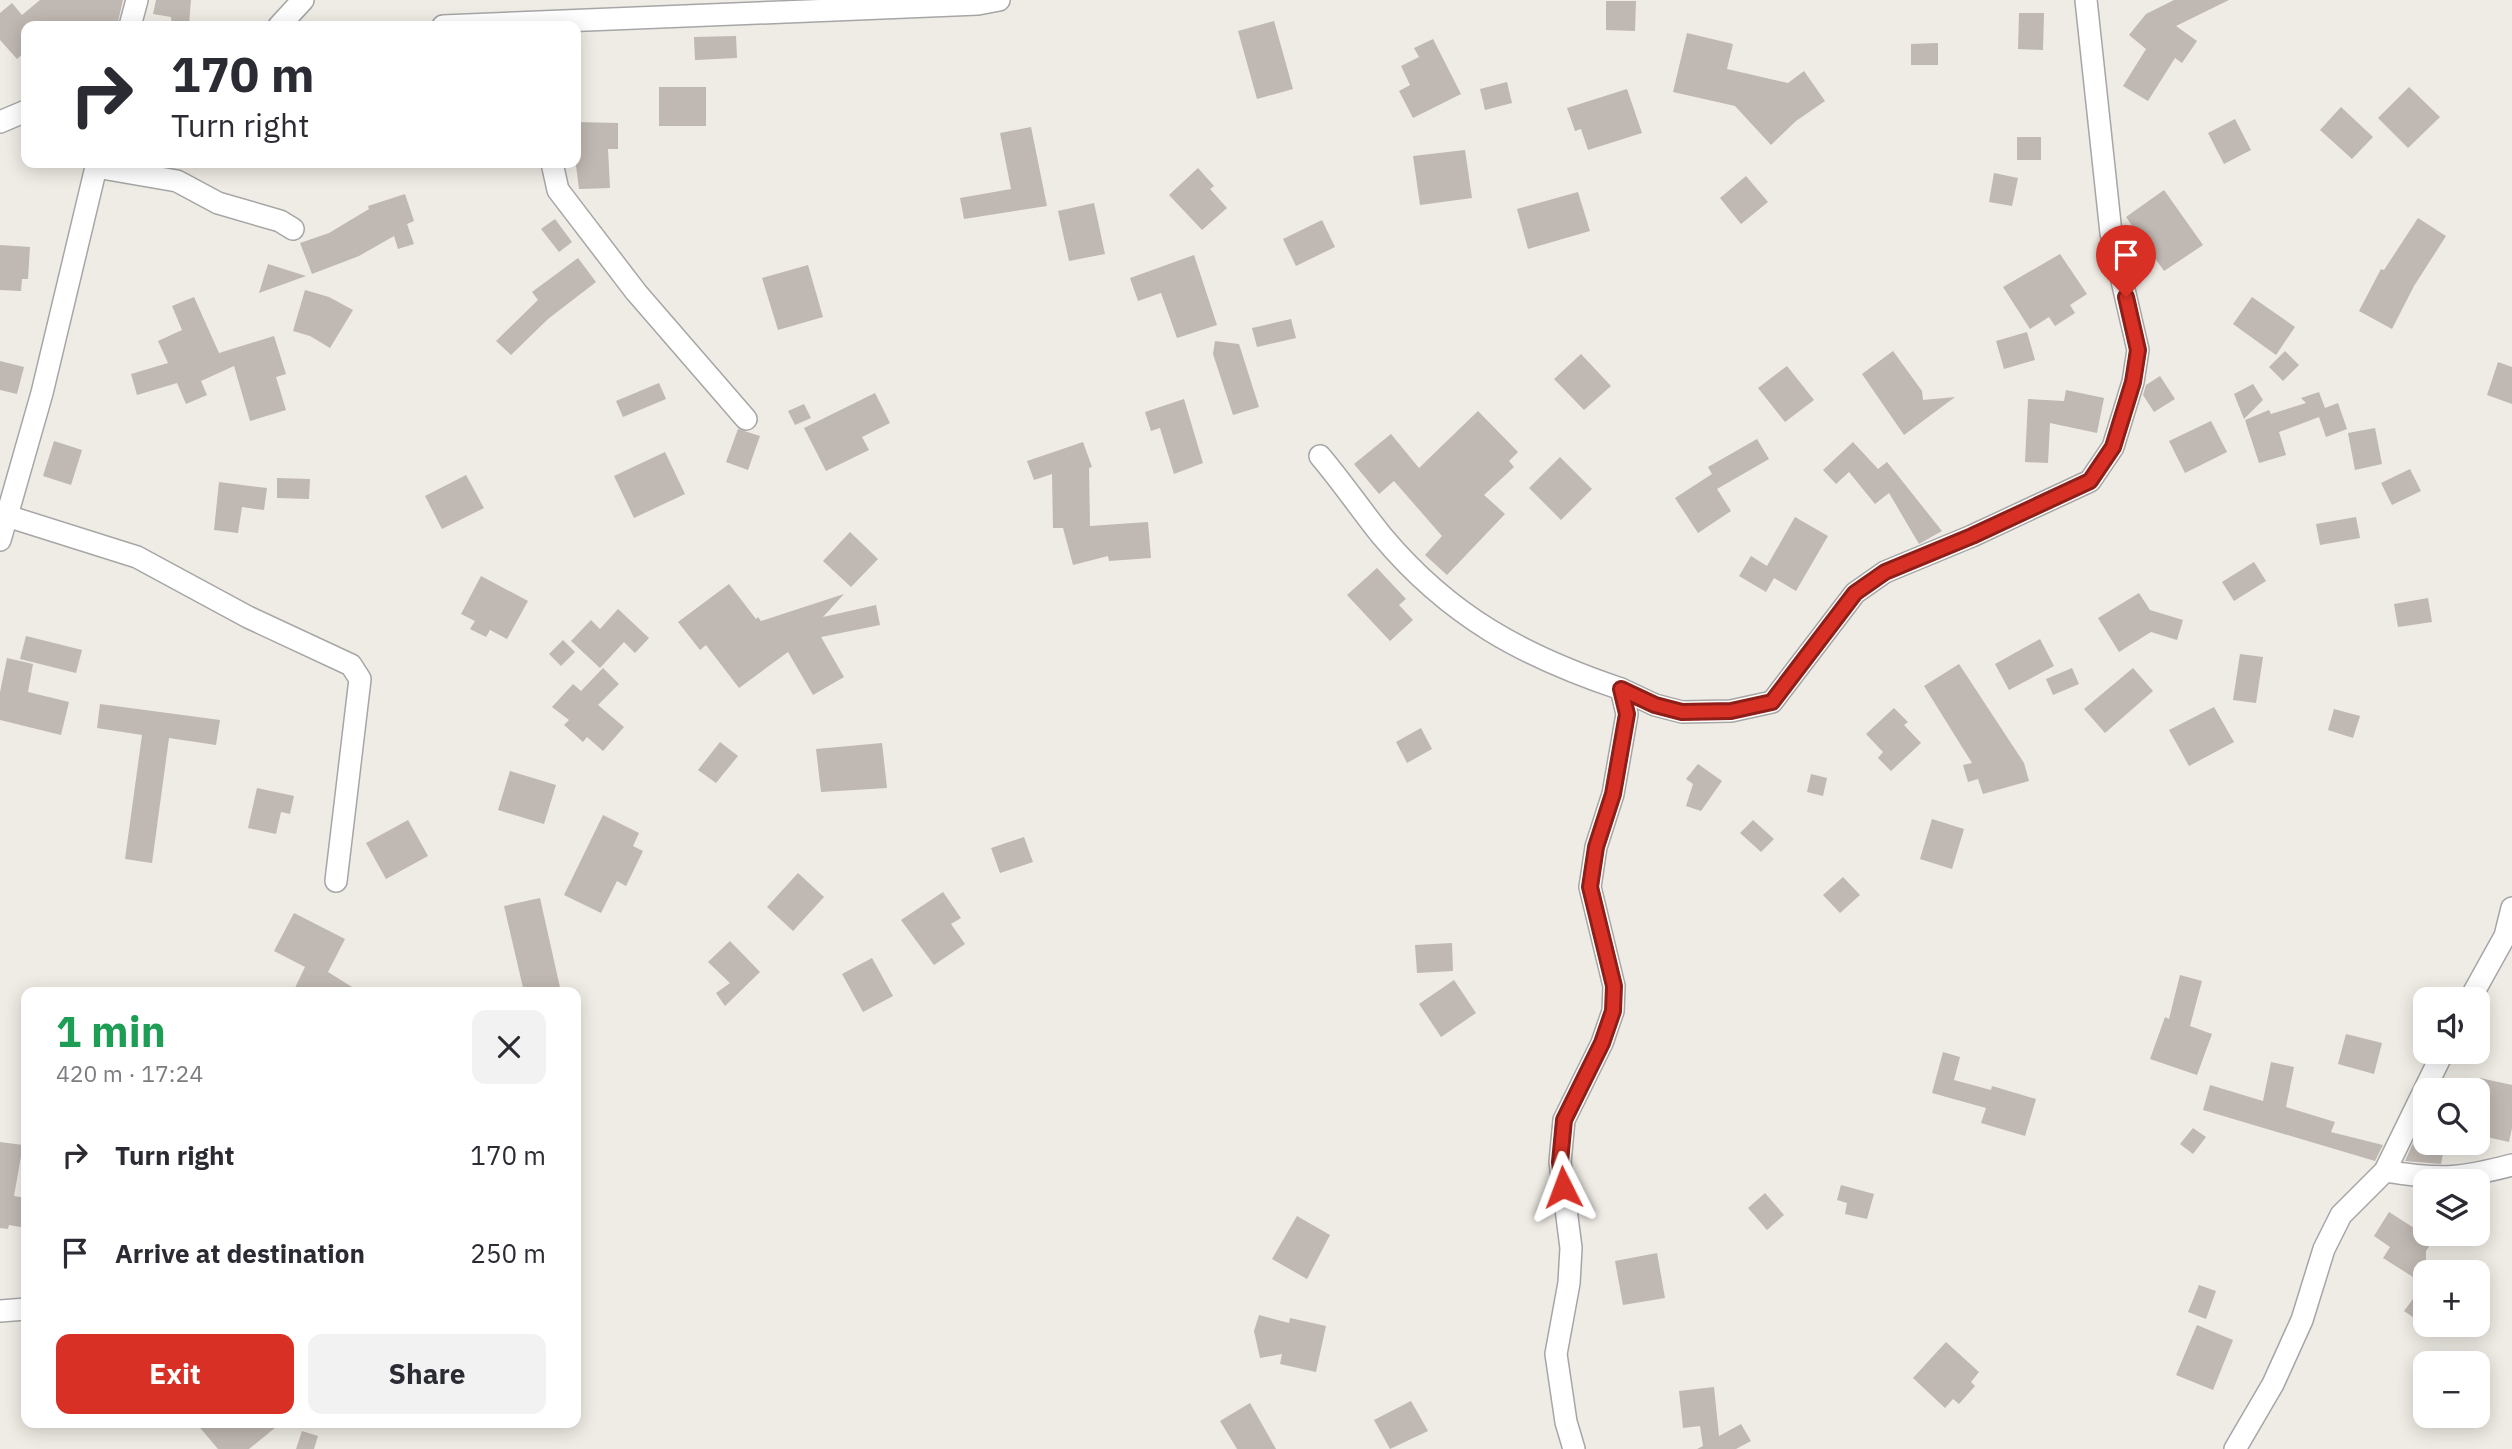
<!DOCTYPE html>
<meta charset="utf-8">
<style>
body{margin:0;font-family:"IBM Plex Sans",sans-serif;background:#f2f2f3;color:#2b2b33;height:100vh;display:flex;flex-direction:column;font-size:26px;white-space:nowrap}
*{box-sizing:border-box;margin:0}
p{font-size:23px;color:#7c7c81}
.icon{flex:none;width:38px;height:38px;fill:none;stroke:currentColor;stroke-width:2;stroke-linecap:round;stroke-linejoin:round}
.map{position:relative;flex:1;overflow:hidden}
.drawer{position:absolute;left:21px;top:987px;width:560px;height:441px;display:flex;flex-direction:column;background:#fff;border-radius:14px;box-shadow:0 4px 18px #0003}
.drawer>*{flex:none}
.hud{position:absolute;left:21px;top:21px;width:560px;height:147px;border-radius:14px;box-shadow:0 4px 18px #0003;background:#fff;color:#2b2b33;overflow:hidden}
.controls{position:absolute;left:2413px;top:987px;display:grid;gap:14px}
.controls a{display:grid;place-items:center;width:77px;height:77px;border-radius:14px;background:#fff;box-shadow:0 4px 18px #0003;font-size:35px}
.pin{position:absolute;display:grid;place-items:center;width:60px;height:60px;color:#fff;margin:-72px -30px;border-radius:50% 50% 50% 0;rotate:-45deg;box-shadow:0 0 7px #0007}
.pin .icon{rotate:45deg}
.me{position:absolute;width:77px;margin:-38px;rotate:357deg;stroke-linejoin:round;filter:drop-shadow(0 0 5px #0008)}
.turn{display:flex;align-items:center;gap:24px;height:147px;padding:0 35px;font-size:32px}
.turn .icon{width:91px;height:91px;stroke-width:2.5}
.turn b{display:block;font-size:49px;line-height:60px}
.round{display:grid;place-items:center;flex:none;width:74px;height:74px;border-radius:14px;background:#f2f2f3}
.overview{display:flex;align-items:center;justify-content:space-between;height:119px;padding:0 35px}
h1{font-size:42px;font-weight:700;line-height:52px;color:#1e9e55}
.primary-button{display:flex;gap:14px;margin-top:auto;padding:14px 35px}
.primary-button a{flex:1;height:80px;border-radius:14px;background:#d93025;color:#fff;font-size:28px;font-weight:700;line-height:80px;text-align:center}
.primary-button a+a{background:#f2f2f3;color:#2b2b33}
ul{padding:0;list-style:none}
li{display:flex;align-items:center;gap:21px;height:98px;padding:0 35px}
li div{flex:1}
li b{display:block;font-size:26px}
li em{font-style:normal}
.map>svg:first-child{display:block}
.building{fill:#c0b8b2}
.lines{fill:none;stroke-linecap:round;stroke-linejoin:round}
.minor-casing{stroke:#a6a6a6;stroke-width:24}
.minor{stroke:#fff;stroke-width:21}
.route-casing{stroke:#8d1f18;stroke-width:18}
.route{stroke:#d93025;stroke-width:12}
</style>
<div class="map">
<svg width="2512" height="1449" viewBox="0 0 2512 1449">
<rect width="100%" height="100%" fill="#efece5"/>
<g class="building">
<polygon points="40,0 123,0 117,26 26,26 26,51 17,59 0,40 0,13 12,3 22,15"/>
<polygon points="156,0 191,0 189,25 172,26 171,17 153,14"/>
<polygon points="2174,0 2229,0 2176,26 2197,41 2182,63 2175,58 2148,101 2123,86 2146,49 2129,35 2146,14"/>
<polygon points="1606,1 1636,1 1635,31 1606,30"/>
<polygon points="2019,13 2044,13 2043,50 2018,49"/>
<polygon points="1274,21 1293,89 1257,99 1238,31"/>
<polygon points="1687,33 1733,44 1727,69 1788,83 1804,71 1825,101 1796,121 1771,145 1735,106 1673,92"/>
<polygon points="736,36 737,58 695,60 694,37"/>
<polygon points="1433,39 1461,94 1413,118 1399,91 1410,85 1401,66 1419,57 1414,48"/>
<polygon points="1938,43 1938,65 1911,65 1911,44"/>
<polygon points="1507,82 1512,103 1485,110 1480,89"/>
<rect x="659" y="87" width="47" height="39"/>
<polygon points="2409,87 2440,117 2408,148 2378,118"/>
<polygon points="1627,89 1642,133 1588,150 1581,129 1575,131 1567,108"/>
<polygon points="2341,107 2373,137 2352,159 2320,130"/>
<polygon points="2235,119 2251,150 2224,164 2208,133"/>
<polygon points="576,122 618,123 618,149 608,149 610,188 579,189 576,166"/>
<polygon points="1031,127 1047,206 964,219 960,198 1011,189 1000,133"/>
<rect x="2017" y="137" width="24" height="23"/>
<polygon points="1465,150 1472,198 1420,205 1413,156"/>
<polygon points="1198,168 1214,186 1210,189 1227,208 1202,230 1169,195"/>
<polygon points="1994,173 2018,178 2012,206 1989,202"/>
<polygon points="1746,176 1768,202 1741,224 1720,198"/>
<polygon points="2164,190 2203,245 2164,271 2126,217"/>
<polygon points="1578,192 1590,231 1528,249 1517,209"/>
<polygon points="405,194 414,221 407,224 414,244 398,249 394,236 359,256 312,274 300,243 329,233 369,209 368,206"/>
<polygon points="1094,203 1105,254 1069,261 1058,211"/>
<polygon points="2418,218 2446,236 2414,286 2392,329 2359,311 2381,269 2384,270"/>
<polygon points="555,219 572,242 559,252 541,229"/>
<polygon points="1322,220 1335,247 1296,266 1283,239"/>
<polygon points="0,245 30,247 28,279 22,279 21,291 0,290"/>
<polygon points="2060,254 2087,294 2070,305 2075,313 2055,326 2049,317 2030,329 2003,287"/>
<polygon points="1194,255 1217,325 1177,338 1161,293 1138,301 1130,278"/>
<polygon points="578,258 596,282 548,319 511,355 496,341 538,300 532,292"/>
<polygon points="268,264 306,276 259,293"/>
<polygon points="808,265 823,317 778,330 762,278"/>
<polygon points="305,290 329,297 353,310 330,348 310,336 293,331"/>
<polygon points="194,297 219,353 274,336 286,374 276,377 286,410 250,421 234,366 201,381 207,395 186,404 177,383 137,395 131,374 168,363 158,341 182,330 172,306"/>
<polygon points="2252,297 2295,327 2276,355 2233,324"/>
<polygon points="1291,319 1296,338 1257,347 1252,328"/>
<polygon points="2027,332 2035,360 2004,369 1996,341"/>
<polygon points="1215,341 1239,344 1259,407 1233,415 1213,354"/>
<polygon points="1893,351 1922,391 1923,400 1955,397 1904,435 1862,374"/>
<polygon points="2285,351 2299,365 2283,381 2269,367"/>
<polygon points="1581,354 1611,386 1584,410 1554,379"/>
<polygon points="0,361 24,367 17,394 0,390"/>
<polygon points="2498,362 2512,367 2512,404 2487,395"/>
<polygon points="1787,366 1814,400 1785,422 1758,388"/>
<polygon points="2160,376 2175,399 2154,412 2143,395 2146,385"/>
<polygon points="659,383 666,399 623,417 616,401"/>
<polygon points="2253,384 2263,400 2244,419 2234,394"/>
<polygon points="2066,390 2104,398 2097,433 2050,423 2048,463 2025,462 2028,399 2064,401"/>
<polygon points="2319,392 2325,408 2338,403 2347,429 2326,437 2319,417 2279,432 2286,455 2259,463 2245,420 2269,410 2271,414 2306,403 2301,398"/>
<polygon points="875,393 890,423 862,437 869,450 826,471 804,428"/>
<polygon points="1184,399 1203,463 1174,474 1160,428 1151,431 1145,412"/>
<polygon points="804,404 811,418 795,425 788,411"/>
<polygon points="1478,411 1518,452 1509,461 1514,467 1484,495 1505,514 1447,575 1425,555 1442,536 1394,481 1379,494 1354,464 1391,434 1419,468"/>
<polygon points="2211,421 2227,452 2185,473 2169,441"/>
<polygon points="2375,428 2382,464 2355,470 2348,433"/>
<polygon points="738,429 760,436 748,470 726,462"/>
<polygon points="1757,439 1769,459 1717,489 1731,511 1698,533 1675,498 1712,474 1708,467"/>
<polygon points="54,441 82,450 71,485 43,476"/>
<polygon points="1083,442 1092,467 1089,468 1090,526 1148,522 1151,558 1109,561 1108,556 1073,565 1063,528 1053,528 1052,474 1034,480 1027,461"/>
<polygon points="1853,442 1878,469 1887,462 1942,531 1919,544 1889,493 1875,504 1849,472 1836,484 1823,470"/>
<polygon points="665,452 685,494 634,518 614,476"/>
<polygon points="1560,457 1592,489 1561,520 1529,488"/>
<polygon points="2410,469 2421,491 2392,505 2381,483"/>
<polygon points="466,475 484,508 442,529 425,496"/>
<polygon points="277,478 310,479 309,499 277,498"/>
<polygon points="219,482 267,488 264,510 242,507 238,533 214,530"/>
<polygon points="1795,517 1828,536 1796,591 1774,578 1766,592 1739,576 1751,556 1767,566"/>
<polygon points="2356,517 2360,538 2320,545 2316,524"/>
<polygon points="850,532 878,559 851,587 823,561"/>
<polygon points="2254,562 2266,581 2234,601 2222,582"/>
<polygon points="1377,568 1406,599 1399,605 1413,620 1390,641 1347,595"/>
<polygon points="481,576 528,601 507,639 490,630 486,637 470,629 475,621 461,614"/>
<polygon points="729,584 756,619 758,617 761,621 844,594 823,617 876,605 880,625 821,637 844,677 813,695 788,652 739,688 706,645 700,650 678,622"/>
<polygon points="2139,593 2150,610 2183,620 2177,640 2151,632 2119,652 2098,618"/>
<polygon points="2428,598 2432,622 2398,627 2394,604"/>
<polygon points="618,609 649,638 635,653 624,642 600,668 571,641 591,620 600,629"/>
<polygon points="26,636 82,650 76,673 20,659"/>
<polygon points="2040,639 2054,666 2009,690 1995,664"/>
<polygon points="563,640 575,652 561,666 549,654"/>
<polygon points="2240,654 2263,657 2256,703 2233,700"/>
<polygon points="7,658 33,664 28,692 69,702 61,735 0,720 0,692"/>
<polygon points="1959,664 2024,763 2029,781 1983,794 1978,779 1968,782 1963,765 1972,763 1924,686"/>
<polygon points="603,668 619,684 598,705 624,727 603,751 587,737 583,742 564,725 569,720 552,707 573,684 581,691"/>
<polygon points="2072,668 2079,684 2053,695 2046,679"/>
<polygon points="2133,668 2153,691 2105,733 2084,709"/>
<polygon points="100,704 220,720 216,745 169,738 152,863 125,859 142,735 97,728"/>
<polygon points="2214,707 2234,742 2189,766 2169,730"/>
<polygon points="1894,708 1908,722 1904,725 1921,743 1891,771 1878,758 1883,752 1866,734"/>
<polygon points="2334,709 2360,716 2353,738 2328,730"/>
<polygon points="1421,728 1432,749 1407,763 1396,742"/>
<polygon points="720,742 738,756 716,783 698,770"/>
<polygon points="882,743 887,788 821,792 816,749"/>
<polygon points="1698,764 1722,781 1701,811 1686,806 1693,784 1686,779"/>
<polygon points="510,771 556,785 544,824 498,810"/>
<polygon points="1811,774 1827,778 1823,796 1807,792"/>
<polygon points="257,788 294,796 290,814 281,812 276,834 248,828"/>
<polygon points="603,815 639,833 633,846 643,851 626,886 617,881 601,913 564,895"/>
<polygon points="1932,819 1964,829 1952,869 1920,859"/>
<polygon points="408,820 428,856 386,879 366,843"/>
<polygon points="1753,820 1774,839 1761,852 1740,833"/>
<polygon points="1024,837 1033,862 1000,873 991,848"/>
<polygon points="798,873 824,897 793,931 767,907"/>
<polygon points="1843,877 1860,895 1840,913 1823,895"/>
<polygon points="943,892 961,918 951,924 965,944 934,965 901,920"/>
<polygon points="540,898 561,992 524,992 504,906"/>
<polygon points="294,913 345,939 328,972 360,992 293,992 305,967 274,951"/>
<polygon points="730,941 760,972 725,1006 716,993 730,983 708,962"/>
<polygon points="1452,943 1453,971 1417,973 1415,945"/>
<polygon points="872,958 893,996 863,1012 842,974"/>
<polygon points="2180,975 2202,981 2190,1026 2212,1034 2197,1075 2150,1059 2165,1017 2169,1019"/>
<polygon points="1454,980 1476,1013 1441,1037 1419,1004"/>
<polygon points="2346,1034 2382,1043 2374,1074 2338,1064"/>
<polygon points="1943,1052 1960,1057 1954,1080 1991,1090 1992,1086 2036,1099 2025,1136 1981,1123 1986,1108 1932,1093"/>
<polygon points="2271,1062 2294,1067 2286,1107 2335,1122 2331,1132 2383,1145 2375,1161 2203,1110 2210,1085 2263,1101"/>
<polygon points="2480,1078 2512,1085 2512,1128 2509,1142 2478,1135"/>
<polygon points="2193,1128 2206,1137 2193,1154 2180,1144"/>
<polygon points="2418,1132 2426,1134 2426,1143 2445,1143 2441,1164 2405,1161"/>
<polygon points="0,1142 23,1145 14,1196 26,1198 26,1228 9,1225 8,1229 0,1228"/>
<polygon points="1841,1185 1874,1194 1867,1219 1845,1214 1847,1203 1837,1200"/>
<polygon points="1765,1193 1784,1215 1767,1230 1748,1208"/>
<polygon points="2389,1212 2433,1240 2426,1251 2426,1326 2404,1311 2424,1284 2383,1258 2390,1247 2374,1236"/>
<polygon points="1297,1216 1330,1235 1307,1279 1272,1259"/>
<polygon points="1657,1253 1665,1298 1623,1305 1615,1261"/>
<polygon points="2199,1285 2216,1291 2206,1319 2188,1312"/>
<polygon points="1259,1315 1289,1323 1290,1318 1326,1326 1316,1372 1280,1364 1282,1354 1260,1358 1254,1331"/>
<polygon points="2197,1325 2233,1340 2213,1390 2176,1375"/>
<polygon points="1946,1342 1979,1372 1971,1382 1975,1386 1959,1404 1953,1399 1945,1408 1913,1378"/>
<polygon points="1714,1387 1719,1436 1741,1424 1751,1441 1736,1449 1697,1449 1703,1446 1700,1426 1683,1428 1679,1391"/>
<polygon points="1411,1401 1428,1431 1390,1449 1374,1420"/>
<polygon points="1250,1403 1276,1449 1237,1449 1220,1421"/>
<polygon points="196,1423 281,1423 249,1449 218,1449"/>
<polygon points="302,1431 318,1436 314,1449 296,1449"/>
</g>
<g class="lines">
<g class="minor-casing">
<g id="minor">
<polyline points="130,26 137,0"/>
<polyline points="279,26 303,0"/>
<polyline points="443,26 978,4 999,0"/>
<polyline points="0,122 26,111"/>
<polyline points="552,163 558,190 636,292 746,419"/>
<polyline points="96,167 177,181 218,203 280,221 293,229"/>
<path d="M1320,456C1342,482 1361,510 1382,536C1450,617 1523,656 1621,689L1627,714L1613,794L1596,847L1590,887L1614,986L1613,1011L1602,1043L1564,1120L1560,1162L1571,1248L1569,1283L1556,1354L1566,1422L1574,1449"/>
<polyline points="7,516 137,557 248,617 351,665 360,679 336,881"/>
<polyline points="0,540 42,393 97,163"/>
<polyline points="1621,689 1655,705 1682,712 1731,711 1772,702 1855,593 1885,572 1972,536 2090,481 2113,447 2133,382 2138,350 2111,233 2086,0"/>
<polyline points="2470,999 2505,936 2512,908"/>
<path d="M2385,1171C2439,1180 2459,1179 2512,1165"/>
<polyline points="0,1311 26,1309"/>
<polyline points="2235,1449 2273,1384 2302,1320 2324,1249 2341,1215 2385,1171 2443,1052"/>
</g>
</g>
<use href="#minor" class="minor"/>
</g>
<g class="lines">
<g class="route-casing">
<polyline id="route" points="1563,1187 1560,1162 1564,1120 1602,1043 1613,1011 1614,986 1590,887 1596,847 1613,794 1627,714 1621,689 1655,705 1682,712 1731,711 1772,702 1855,593 1885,572 1972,536 2090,481 2113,447 2133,382 2138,350 2126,297"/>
</g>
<use href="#route" class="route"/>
</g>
</svg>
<div class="controls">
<a><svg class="icon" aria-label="sound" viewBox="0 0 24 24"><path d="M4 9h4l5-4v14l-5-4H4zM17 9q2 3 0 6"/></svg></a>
<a><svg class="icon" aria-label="search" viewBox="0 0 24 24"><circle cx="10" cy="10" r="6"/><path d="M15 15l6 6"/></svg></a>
<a><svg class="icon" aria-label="layers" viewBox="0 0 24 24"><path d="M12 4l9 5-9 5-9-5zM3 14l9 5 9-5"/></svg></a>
<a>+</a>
<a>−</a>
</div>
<div class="pin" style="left:2126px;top:297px;background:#d93025"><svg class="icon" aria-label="arrive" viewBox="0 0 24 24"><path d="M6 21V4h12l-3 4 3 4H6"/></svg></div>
<svg class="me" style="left:1563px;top:1187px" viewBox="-20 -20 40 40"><path d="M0-17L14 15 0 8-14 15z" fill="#d93025" stroke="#fff" stroke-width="4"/></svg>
<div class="hud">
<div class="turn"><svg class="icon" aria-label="right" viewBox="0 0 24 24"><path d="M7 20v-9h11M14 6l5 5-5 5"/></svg><div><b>170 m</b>Turn right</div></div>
</div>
<section class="drawer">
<div class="overview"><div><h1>1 min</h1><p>420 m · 17:24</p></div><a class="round"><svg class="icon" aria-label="close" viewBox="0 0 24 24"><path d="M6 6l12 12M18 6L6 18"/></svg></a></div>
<ul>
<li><svg class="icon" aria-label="right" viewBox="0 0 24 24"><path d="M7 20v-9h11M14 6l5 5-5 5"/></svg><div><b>Turn right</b></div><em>170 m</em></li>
<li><svg class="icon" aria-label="arrive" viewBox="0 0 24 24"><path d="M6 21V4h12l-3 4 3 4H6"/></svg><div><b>Arrive at destination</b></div><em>250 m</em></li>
</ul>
<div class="primary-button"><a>Exit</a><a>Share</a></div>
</section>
</div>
